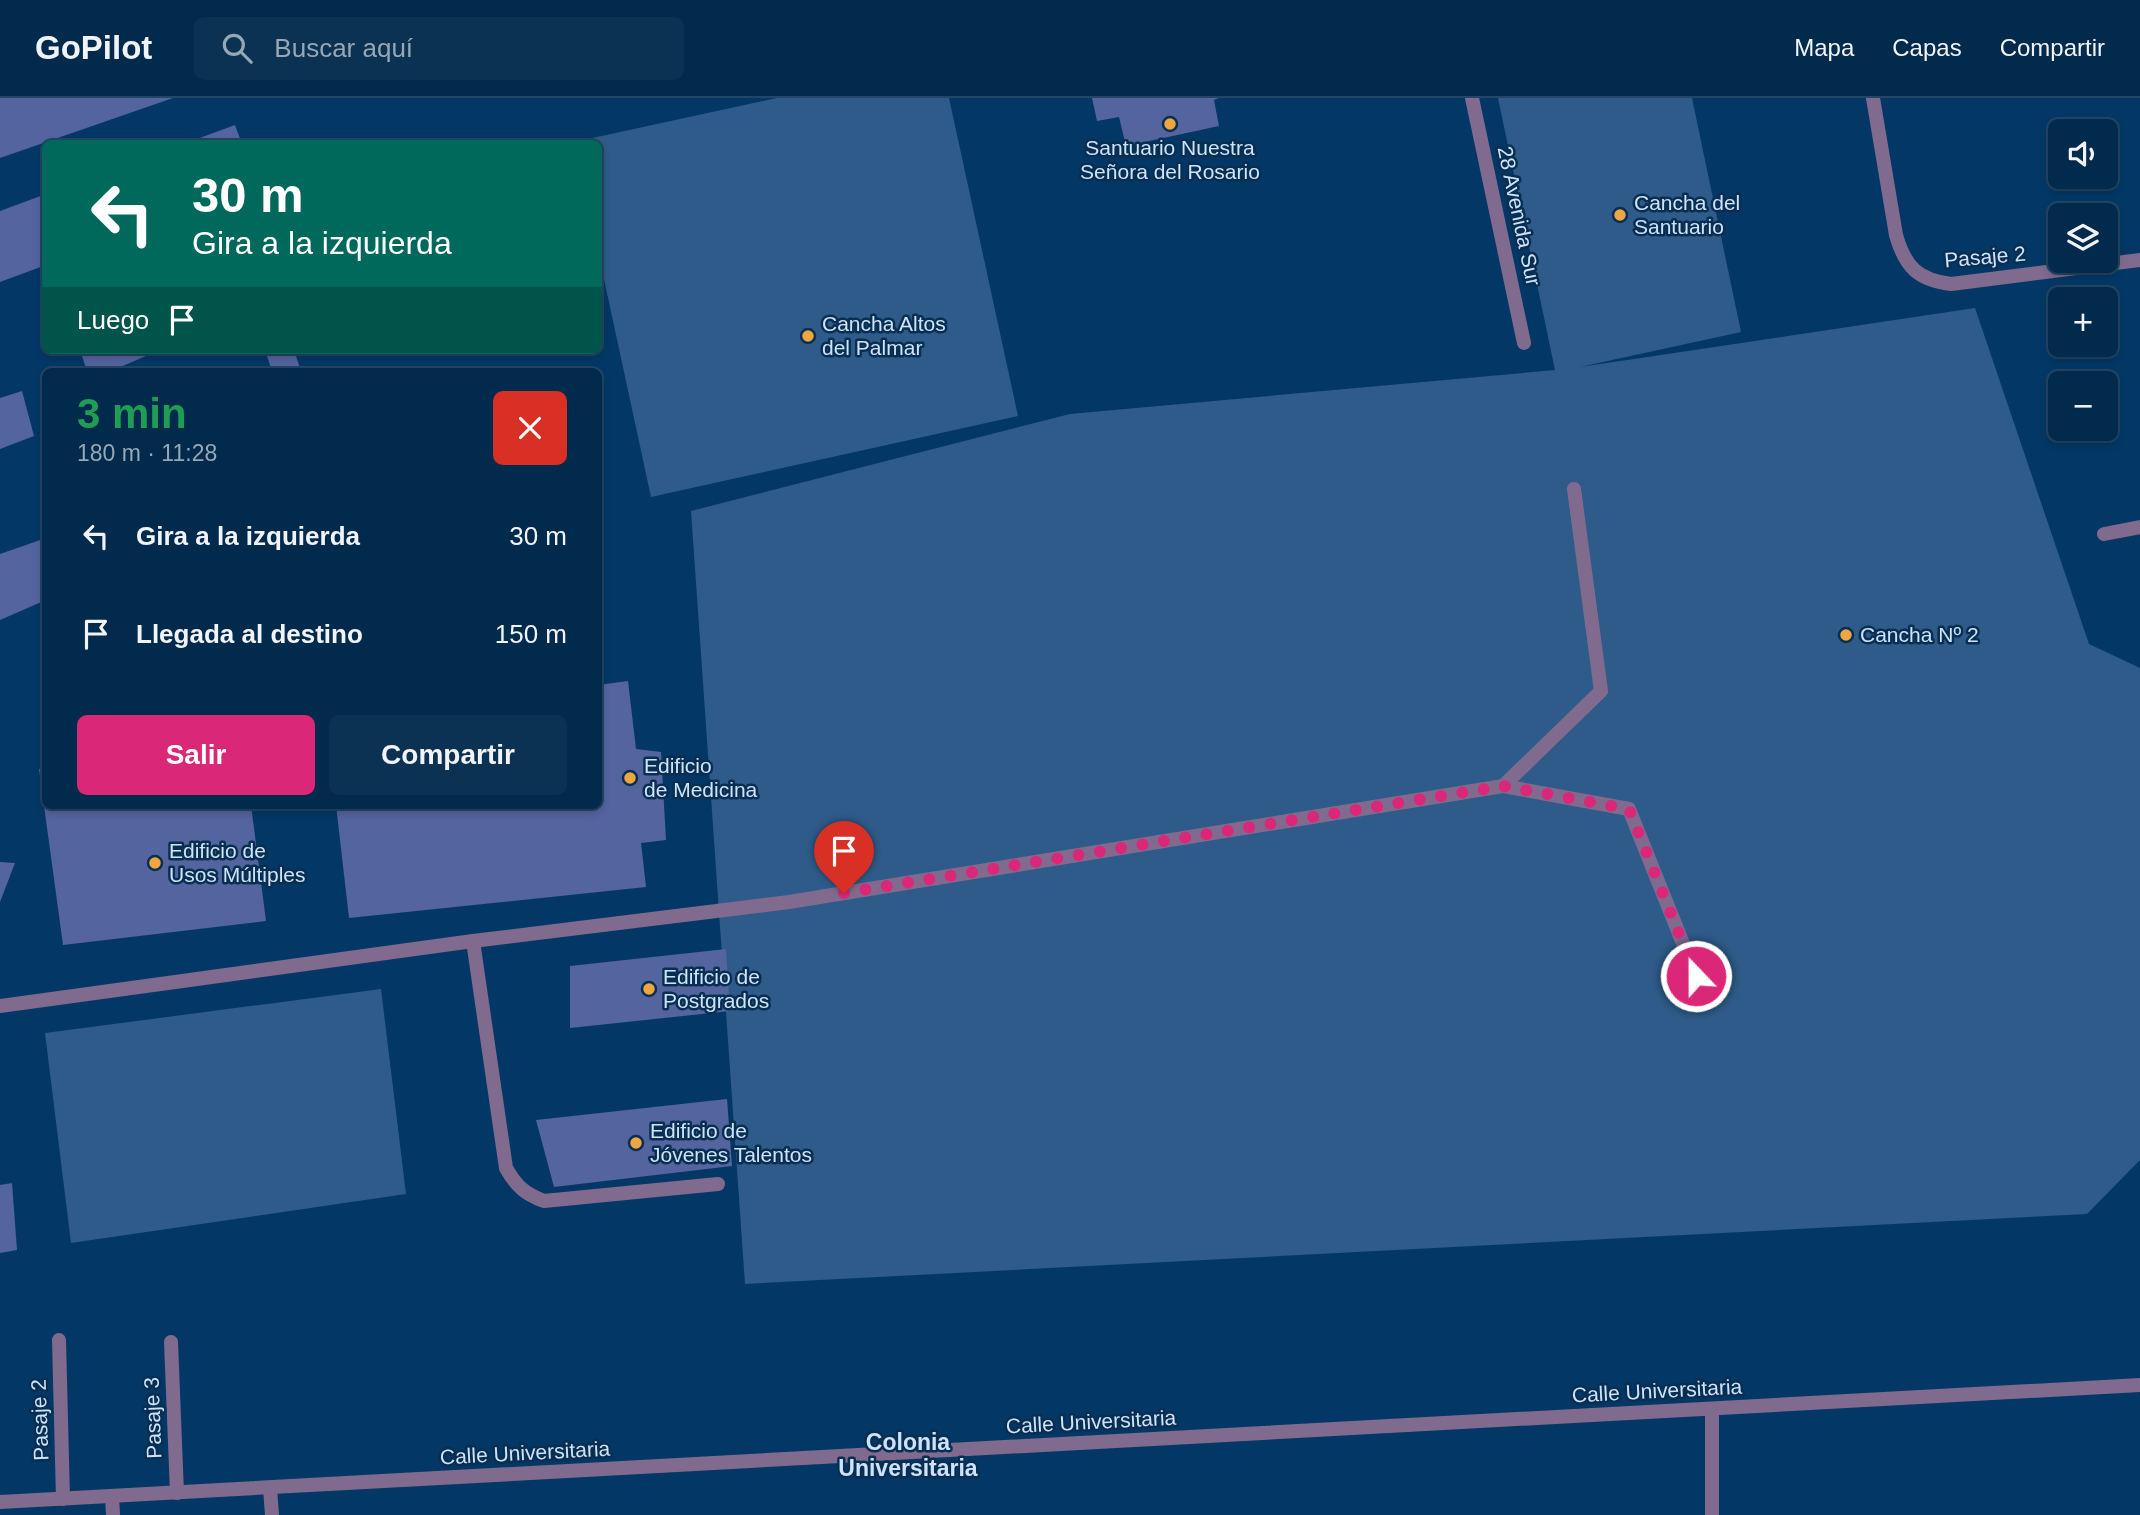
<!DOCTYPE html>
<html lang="es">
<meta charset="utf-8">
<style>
body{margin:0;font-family:Helvetica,sans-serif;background:#0c3253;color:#f1f3f6;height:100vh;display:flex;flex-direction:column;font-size:26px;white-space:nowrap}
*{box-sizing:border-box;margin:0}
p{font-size:23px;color:#96a7b5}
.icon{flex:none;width:38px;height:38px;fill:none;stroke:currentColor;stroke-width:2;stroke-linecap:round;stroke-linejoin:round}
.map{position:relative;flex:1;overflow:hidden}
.sheet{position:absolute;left:42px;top:270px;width:560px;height:441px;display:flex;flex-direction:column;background:#022a4c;border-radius:10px;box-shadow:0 4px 10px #0003,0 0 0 2px #234664}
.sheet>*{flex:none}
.top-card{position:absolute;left:42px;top:42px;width:560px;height:214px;border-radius:10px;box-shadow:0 4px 10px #0003,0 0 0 2px #234664;background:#00695c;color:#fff;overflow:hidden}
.controls{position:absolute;left:2048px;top:21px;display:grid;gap:14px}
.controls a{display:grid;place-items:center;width:70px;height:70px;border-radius:10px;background:#022a4c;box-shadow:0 4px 10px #0003,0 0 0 2px #234664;font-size:35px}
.pin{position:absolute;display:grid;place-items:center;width:60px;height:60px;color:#fff;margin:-72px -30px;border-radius:50% 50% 50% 0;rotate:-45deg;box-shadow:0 0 7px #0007}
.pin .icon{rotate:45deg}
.me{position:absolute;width:77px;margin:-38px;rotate:338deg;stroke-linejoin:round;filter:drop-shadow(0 0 5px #0008)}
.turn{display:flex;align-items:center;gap:24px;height:147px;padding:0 35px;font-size:32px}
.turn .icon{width:91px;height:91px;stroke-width:2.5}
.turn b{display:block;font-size:49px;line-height:60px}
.then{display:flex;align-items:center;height:66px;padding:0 35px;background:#0003;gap:14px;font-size:26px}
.round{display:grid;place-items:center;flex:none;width:74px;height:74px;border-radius:10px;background:#0c3253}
.head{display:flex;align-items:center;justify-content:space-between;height:119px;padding:0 35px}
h1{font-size:42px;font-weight:800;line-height:52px;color:#1e9e55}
.primary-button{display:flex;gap:14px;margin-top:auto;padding:14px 35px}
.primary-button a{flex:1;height:80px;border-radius:10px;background:#db2777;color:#fff;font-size:28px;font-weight:800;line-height:80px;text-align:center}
.primary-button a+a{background:#0c3253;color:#f1f3f6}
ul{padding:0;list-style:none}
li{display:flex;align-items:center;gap:21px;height:98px;padding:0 35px}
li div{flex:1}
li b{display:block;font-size:26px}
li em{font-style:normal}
header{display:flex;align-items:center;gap:42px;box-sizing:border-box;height:98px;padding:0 35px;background:#022a4c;border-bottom:2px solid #234664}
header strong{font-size:33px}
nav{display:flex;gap:38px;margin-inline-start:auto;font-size:24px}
.search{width:490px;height:63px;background:#0c3253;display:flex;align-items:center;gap:18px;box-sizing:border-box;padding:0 24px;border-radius:10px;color:#96a7b5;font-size:26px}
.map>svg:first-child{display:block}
.green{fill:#2e5b89}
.building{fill:#54649f}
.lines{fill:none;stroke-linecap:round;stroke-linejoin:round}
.service{stroke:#806b8f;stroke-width:14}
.pedestrian{stroke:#806b8f;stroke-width:14}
.minor{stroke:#806b8f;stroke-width:14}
.route{stroke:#db2777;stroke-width:12;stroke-dasharray:0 21.6}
.poi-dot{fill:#f0a63f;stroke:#082e52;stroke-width:2.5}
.labels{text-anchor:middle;stroke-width:5;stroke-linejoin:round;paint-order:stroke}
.poi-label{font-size:21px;fill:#cee2f9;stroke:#082e52;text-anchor:start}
.street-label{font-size:21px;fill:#cee2f9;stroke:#082e52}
.neighbourhood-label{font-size:23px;font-weight:bold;fill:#cee2f9;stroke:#082e52}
</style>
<header>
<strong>GoPilot</strong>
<div class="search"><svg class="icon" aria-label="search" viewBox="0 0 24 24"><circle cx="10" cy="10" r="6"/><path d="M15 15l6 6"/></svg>Buscar aquí</div>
<nav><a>Mapa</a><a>Capas</a><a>Compartir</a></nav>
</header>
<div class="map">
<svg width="2140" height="1417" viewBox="0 0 2140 1417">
<rect width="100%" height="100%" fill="#033866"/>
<g class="green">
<polygon points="777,0 949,0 1018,318 651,399 599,158 598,46 574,44"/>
<polygon points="1498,0 1692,0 1741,234 1580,269 1975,210 2089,546 2140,570 2140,1062 2087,1116 745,1186 691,413 1070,316 1555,272"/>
<polygon points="381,891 406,1096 71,1145 45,935"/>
</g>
<g class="building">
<polygon points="0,0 173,0 0,60"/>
<polygon points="1092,0 1219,0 1214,2 1219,28 1126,48 1119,19 1097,23"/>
<polygon points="235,27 242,46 186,46 186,45"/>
<polygon points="46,96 46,167 0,184 0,113"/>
<polygon points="80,252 160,252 111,273 87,273"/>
<polygon points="265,252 294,252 301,273 272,273"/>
<polygon points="22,293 34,338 0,351 0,300"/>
<polygon points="46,440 46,502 0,522 0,456"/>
<polygon points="628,583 636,651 661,654 666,742 641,745 646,789 349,820 336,707 598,707 598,587"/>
<polygon points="46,670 46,707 251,707 266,823 63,847 39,671"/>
<polygon points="0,764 15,765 0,804"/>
<polygon points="726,851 730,913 570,930 570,868"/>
<polygon points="727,1001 732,1068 554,1089 536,1022"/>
<polygon points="12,1085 17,1152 0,1155 0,1087"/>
</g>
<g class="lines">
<g class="service">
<polyline points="1503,688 1601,593 1574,391"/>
<path d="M473,843L506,1070C516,1088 525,1096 544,1103L718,1086"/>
<polyline points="0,908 473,843 789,804 1503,688 1629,711 1696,878"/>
</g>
<g class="pedestrian">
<polyline points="59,1242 63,1401"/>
<polyline points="171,1244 177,1395"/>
<polyline points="270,1390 272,1417"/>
<polyline points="112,1398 113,1417"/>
</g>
<g class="minor">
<polyline points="1472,0 1524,245"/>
<path d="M1873,0L1896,137C1905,169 1918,182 1951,186L2140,162"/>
<polyline points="2104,436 2140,429"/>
<polyline points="1712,1311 1712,1417"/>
<polyline points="0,1404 2140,1287"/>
</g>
</g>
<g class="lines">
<polyline class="route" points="844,795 1503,688 1629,711 1696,878"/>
</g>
<g class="poi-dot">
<circle cx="1170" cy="26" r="7"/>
<circle cx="1620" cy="117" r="7"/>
<circle cx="808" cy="238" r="7"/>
<circle cx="1846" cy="537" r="7"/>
<circle cx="630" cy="680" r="7"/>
<circle cx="155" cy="765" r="7"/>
<circle cx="649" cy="891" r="7"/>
<circle cx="636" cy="1045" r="7"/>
</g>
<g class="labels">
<g class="poi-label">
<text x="1170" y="57" text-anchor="middle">Santuario Nuestra<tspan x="1170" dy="24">Señora del Rosario</tspan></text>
<text x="1634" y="112">Cancha del<tspan x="1634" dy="24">Santuario</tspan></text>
<text x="822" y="233">Cancha Altos<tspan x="822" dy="24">del Palmar</tspan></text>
<text x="1860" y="544">Cancha Nº 2</text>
<text x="644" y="675">Edificio<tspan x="644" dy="24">de Medicina</tspan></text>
<text x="169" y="760">Edificio de<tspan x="169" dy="24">Usos Múltiples</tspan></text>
<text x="663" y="886">Edificio de<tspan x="663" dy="24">Postgrados</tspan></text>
<text x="650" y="1040">Edificio de<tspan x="650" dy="24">Jóvenes Talentos</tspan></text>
</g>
<g class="street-label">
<text transform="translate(1519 118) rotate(78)" y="7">28 Avenida Sur</text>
<text transform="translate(1985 159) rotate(-5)" y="7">Pasaje 2</text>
<text transform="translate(1657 1293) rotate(-3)" y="7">Calle Universitaria</text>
<text transform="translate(153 1320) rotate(-92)" y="7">Pasaje 3</text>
<text transform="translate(40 1322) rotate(-92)" y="7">Pasaje 2</text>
<text transform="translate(1091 1324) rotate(-3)" y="7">Calle Universitaria</text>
<text transform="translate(525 1355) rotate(-3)" y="7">Calle Universitaria</text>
</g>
<g class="neighbourhood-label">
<text x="908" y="1352">Colonia<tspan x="908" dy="26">Universitaria</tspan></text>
</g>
</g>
</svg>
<div class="controls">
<a><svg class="icon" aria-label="sound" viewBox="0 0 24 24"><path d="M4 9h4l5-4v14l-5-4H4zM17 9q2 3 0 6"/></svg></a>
<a><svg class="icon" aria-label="layers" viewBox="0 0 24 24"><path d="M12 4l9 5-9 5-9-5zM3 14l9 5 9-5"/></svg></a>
<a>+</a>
<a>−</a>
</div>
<div class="pin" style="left:844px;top:795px;background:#d93025"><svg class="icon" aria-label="arrive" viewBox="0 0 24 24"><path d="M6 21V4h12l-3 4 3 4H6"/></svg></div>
<svg class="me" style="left:1696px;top:878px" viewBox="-20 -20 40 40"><circle r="17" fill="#db2777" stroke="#fff" stroke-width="3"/><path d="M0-11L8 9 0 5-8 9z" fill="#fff"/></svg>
<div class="top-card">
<div class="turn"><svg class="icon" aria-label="left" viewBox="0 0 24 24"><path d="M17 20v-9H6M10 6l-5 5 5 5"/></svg><div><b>30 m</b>Gira a la izquierda</div></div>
<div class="then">Luego<svg class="icon" aria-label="arrive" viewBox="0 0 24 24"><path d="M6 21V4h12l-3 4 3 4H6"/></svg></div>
</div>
<section class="sheet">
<div class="head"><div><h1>3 min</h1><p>180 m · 11:28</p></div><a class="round" style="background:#d93025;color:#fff"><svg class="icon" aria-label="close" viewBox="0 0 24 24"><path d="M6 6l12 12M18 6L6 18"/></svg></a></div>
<ul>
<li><svg class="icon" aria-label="left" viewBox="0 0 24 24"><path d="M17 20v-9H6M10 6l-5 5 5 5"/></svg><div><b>Gira a la izquierda</b></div><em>30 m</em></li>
<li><svg class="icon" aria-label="arrive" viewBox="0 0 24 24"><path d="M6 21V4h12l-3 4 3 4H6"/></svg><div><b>Llegada al destino</b></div><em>150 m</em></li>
</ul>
<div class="primary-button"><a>Salir</a><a>Compartir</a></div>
</section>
</div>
